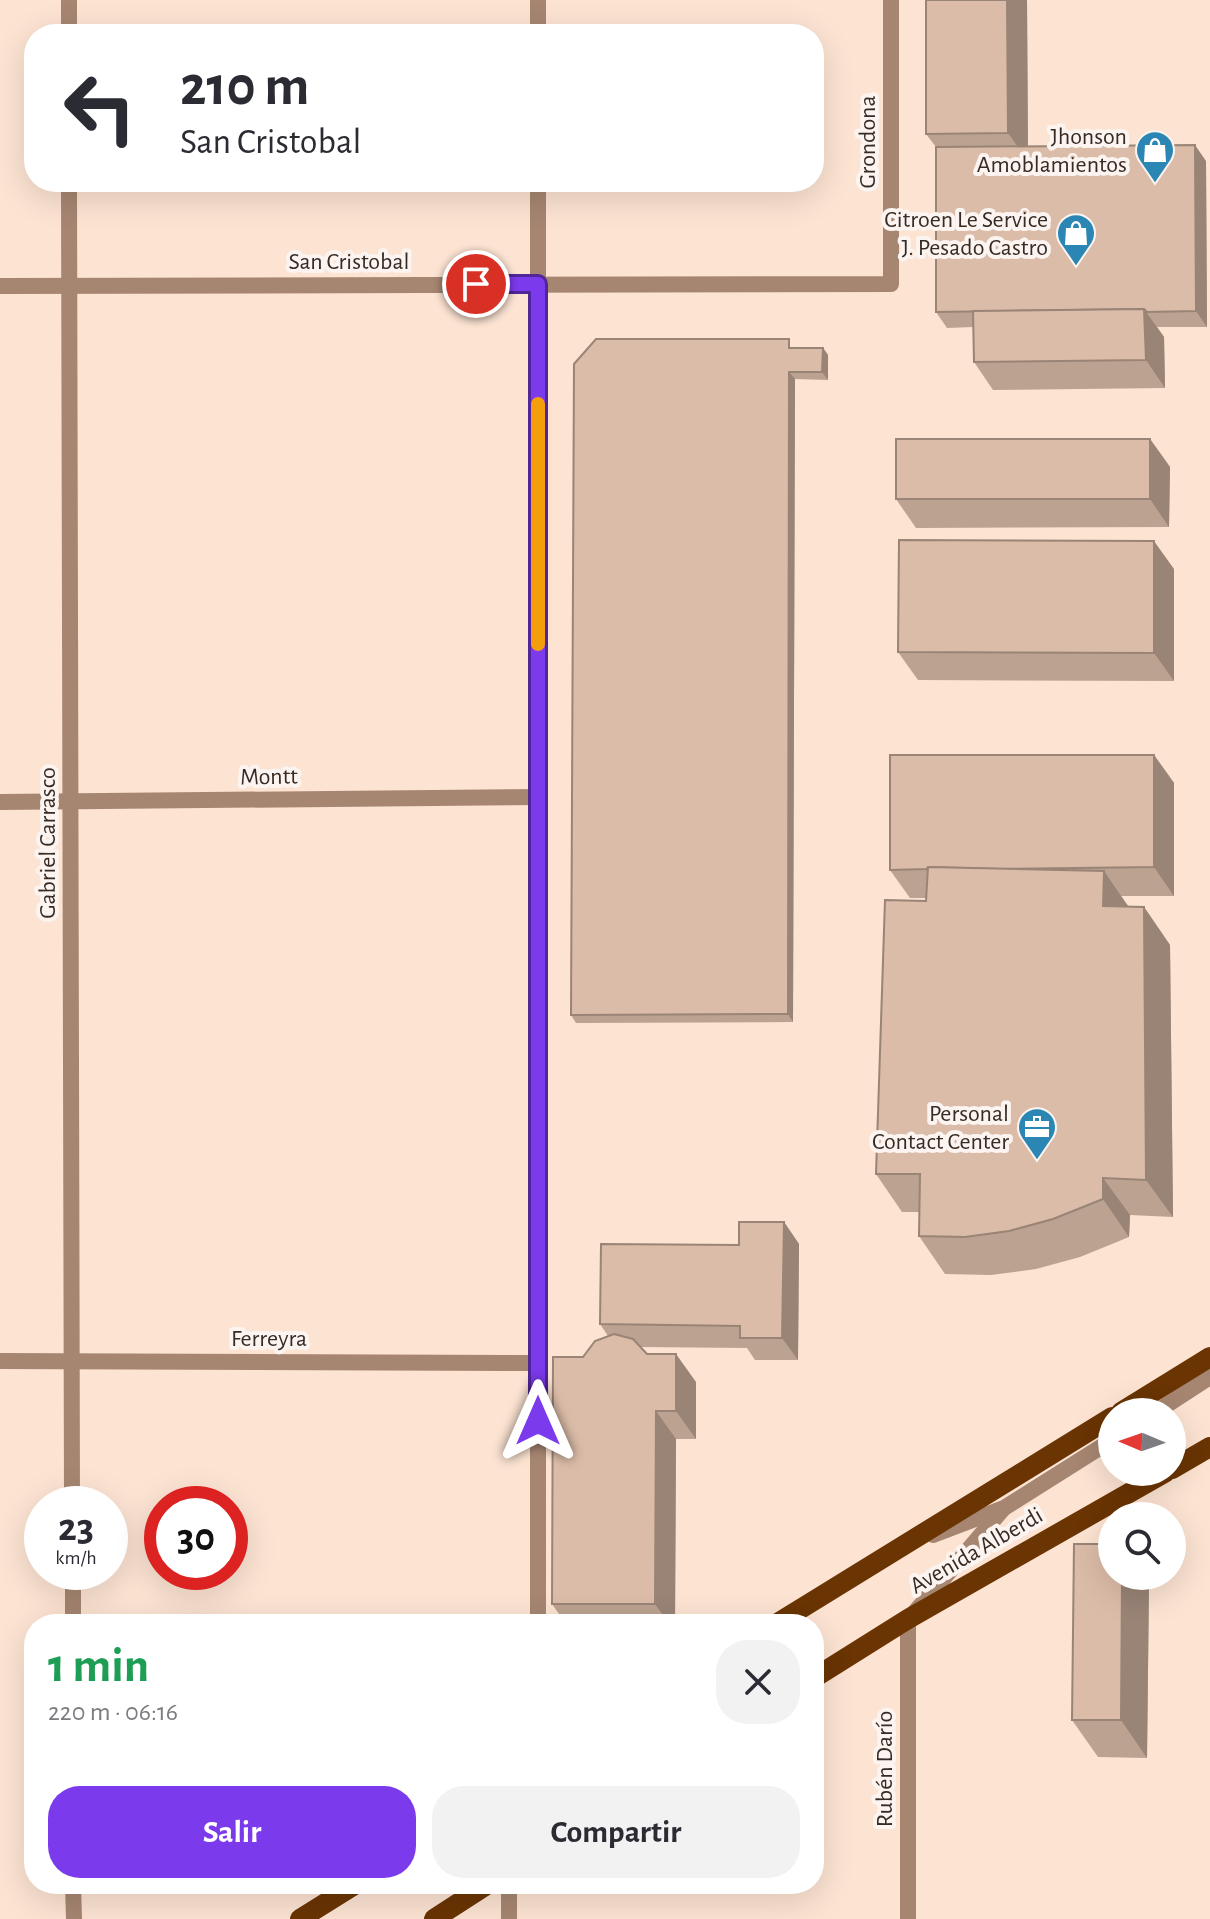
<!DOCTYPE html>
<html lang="es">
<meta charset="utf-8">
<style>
body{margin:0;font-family:"Alegreya Sans",sans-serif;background:#f2f2f3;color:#2b2b33;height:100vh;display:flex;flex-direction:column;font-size:30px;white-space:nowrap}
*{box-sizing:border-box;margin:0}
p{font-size:26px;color:#7c7c81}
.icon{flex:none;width:44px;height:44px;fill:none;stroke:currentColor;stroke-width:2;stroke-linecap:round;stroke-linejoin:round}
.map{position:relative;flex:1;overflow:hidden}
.side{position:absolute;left:24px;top:1614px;width:800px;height:280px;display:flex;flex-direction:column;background:#fff;border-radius:32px;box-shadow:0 8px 32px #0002}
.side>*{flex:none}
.guide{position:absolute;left:24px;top:24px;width:800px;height:168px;border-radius:32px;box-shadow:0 8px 32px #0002;background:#fff;color:#2b2b33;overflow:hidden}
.needle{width:52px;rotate:272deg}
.controls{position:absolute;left:1098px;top:1398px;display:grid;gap:16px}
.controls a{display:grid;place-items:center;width:88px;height:88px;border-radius:50%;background:#fff;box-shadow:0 8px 32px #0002;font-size:40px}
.speed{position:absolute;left:24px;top:1486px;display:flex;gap:16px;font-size:40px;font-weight:700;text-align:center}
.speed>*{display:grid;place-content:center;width:104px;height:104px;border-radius:50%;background:#fff;box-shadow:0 8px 32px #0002;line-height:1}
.speed small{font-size:20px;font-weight:400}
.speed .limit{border:12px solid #d22;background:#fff;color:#111}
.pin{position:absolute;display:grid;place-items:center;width:68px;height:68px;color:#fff;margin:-34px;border:4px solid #fff;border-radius:50%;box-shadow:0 2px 8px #0007}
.me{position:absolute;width:88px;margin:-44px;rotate:0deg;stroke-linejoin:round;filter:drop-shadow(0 0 6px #0008)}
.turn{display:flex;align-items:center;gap:28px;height:168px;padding:0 24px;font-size:36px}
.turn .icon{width:104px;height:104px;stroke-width:2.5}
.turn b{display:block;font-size:56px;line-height:68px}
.round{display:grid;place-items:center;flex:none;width:84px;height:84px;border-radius:32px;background:#f2f2f3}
.headline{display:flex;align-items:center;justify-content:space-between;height:136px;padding:0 24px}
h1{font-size:48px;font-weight:700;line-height:60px;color:#1e9e55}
.primary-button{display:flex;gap:16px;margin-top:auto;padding:16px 24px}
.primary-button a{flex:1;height:92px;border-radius:32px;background:#7c3aed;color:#fff;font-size:32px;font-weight:700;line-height:92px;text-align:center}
.primary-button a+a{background:#f2f2f3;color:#2b2b33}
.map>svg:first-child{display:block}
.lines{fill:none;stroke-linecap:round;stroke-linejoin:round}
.service{stroke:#a68671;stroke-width:16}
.minor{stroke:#a68671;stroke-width:16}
.primary{stroke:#6a3403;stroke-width:20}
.wall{fill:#bca290}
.shaded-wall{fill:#998476}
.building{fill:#dbbca8;stroke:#998476;stroke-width:2}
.route-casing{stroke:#51269a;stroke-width:20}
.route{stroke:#7c3aed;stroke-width:14}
.slow{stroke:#f59e0b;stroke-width:14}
.labels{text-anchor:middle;stroke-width:8;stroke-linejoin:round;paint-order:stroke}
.poi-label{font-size:24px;fill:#372b23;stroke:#fbf4f0;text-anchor:end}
.street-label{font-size:24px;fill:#372b23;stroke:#fbf4f0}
</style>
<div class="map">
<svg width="1210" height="1919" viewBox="0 0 1210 1919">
<rect width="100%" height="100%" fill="#fce3d2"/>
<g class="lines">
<g class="service">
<polyline points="1156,1412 1210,1377"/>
<polyline points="933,1535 1004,1508 1112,1440"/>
<polyline points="914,1613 1003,1509"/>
</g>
<g class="minor">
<polyline points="69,0 69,34"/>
<polyline points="538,34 538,0"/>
<polyline points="69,182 72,1504"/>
<polyline points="0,286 891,284 891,0"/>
<polyline points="0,802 538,797"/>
<polyline points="0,1361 538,1363"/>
<polyline points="73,1572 73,1624"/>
<polyline points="538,1624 538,182"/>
<polyline points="73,1884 74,1919"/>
<polyline points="509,1919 509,1884"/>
<polyline points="908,1919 908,1619"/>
</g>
<g class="primary">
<polyline points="1121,1412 1210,1357"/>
<polyline points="1172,1469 1210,1447"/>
<polyline points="776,1624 1112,1417"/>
<polyline points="814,1678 908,1619 1166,1472"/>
<polyline points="300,1919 356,1884"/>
<polyline points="434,1919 488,1884"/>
</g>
</g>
<g class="wall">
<polygon points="1027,0 1028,146 1206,161 1207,327 1157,327 1164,337 1165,388 993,390 974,362 973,327 947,328 936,312 936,147 926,134"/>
<polygon points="795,346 795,348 823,348 828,355 828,380 795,379 793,1022 576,1023 571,1015"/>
<polygon points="1150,439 1170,467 1169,527 916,528 896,499"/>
<polygon points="1174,569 1174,681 918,680 898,652"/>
<polygon points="1154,755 1174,783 1174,896 1121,896 1129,907 1144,907 1170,945 1173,1217 1130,1215 1129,1237 1080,1257 1036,1269 991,1275 945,1274 919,1236 919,1212 902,1212 876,1174 926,901 926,898 910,898 890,870"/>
<polygon points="784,1222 799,1244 798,1360 755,1360 747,1348 640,1347 647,1354 696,1382 696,1439 676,1439 675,1624 566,1624 552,1604 583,1357 608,1336 600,1324 739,1245"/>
<polygon points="1149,1582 1147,1758 1098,1757 1072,1720"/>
</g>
<g class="shaded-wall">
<polygon points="1007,0 1027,0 1028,161 1008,133"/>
<polygon points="1195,145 1206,161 1207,327 1196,311"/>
<polygon points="1144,309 1164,337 1165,388 1146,360"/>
<polygon points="823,348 828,355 828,380 822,372"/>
<polygon points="789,372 795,379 793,1022 788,1014"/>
<polygon points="1150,439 1170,467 1169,527 1150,499"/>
<polygon points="1154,541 1174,569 1174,681 1154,653"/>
<polygon points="1154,755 1174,783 1174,896 1154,867"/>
<polygon points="1104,871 1130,909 1103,906"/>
<polygon points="1144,907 1170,945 1173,1217 1146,1180"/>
<polygon points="1103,1178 1130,1215 1129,1237 1103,1199"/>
<polygon points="784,1222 799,1244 798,1360 782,1338"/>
<polygon points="676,1354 696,1382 696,1439 676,1411"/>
<polygon points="656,1411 676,1439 675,1624 669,1624 655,1604"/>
<polygon points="1122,1576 1145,1576 1149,1582 1147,1758 1121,1720"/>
</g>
<g class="building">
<polygon points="926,0 1007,0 1008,133 926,134"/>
<polygon points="1195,145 1196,311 1147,312 1144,309 936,312 936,147"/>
<polygon points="1144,309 1146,360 974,362 973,311"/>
<polygon points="596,339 789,339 789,348 823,348 822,372 789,372 788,1014 571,1015 574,364"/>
<rect x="896" y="439" width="254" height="60"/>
<polygon points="899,540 1154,541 1154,653 898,652"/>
<polygon points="890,755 1154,755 1154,867 1000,869 928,867 927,869 890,870"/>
<polygon points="928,867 1104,871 1103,906 1144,907 1146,1180 1103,1178 1103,1199 1053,1219 1009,1231 965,1237 919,1236 920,1174 876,1174 885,900 926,901"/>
<polygon points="739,1222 784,1222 782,1338 740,1338 740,1326 600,1324 601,1244 739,1245"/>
<polygon points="614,1334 633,1339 647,1354 676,1354 676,1411 656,1411 655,1604 552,1604 553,1357 583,1357 595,1341"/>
<polygon points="1074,1544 1112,1544 1112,1576 1122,1576 1121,1720 1072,1720"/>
</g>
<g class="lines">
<g class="route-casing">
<polyline id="route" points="476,284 538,284 538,1421"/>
</g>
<use href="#route" class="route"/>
<polyline class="slow" points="538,644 538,404"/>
</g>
<defs>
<g id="shop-pin" transform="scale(2)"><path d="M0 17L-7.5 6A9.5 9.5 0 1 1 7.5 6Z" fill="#2c86b4" stroke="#fbf4f0"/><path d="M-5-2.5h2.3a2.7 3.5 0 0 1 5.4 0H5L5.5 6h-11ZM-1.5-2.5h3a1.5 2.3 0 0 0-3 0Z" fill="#fff"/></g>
<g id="office-pin" transform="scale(2)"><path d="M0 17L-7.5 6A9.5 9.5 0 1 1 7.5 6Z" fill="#2c86b4" stroke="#fbf4f0"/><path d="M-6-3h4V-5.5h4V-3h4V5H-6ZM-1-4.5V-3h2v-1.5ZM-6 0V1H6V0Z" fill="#fff"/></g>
</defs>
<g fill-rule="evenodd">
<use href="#shop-pin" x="1155" y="150"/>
<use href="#shop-pin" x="1076" y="233"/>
<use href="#office-pin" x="1037" y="1127"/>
</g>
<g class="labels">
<g class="poi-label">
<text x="1127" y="144">Jhonson<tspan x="1127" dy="28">Amoblamientos</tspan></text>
<text x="1048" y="227">Citroen Le Service<tspan x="1048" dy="28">J. Pesado Castro</tspan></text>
<text x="1009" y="1121">Personal<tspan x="1009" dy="28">Contact Center</tspan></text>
</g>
<g class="street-label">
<text transform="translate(867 142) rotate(-90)" y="8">Grondona</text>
<text x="349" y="269">San Cristobal</text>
<text transform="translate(269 776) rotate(-1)" y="8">Montt</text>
<text transform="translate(47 843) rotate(-90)" y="8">Gabriel Carrasco</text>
<text x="269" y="1346">Ferreyra</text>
<text transform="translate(976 1550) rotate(-30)" y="8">Avenida Alberdi</text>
<text transform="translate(884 1769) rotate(-90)" y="8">Rubén Darío</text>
</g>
</g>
</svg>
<div class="controls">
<a><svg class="needle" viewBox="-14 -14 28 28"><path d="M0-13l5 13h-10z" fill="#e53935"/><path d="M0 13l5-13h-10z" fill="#7c7c81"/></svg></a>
<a><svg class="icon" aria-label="search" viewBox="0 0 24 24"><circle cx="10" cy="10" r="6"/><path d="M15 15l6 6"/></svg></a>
</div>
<div class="speed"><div>23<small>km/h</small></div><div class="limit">30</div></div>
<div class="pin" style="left:476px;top:284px;background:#d93025"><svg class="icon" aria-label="arrive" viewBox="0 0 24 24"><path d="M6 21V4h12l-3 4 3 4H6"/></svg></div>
<svg class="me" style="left:538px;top:1421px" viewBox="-20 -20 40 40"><path d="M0-17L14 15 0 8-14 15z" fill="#7c3aed" stroke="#fff" stroke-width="4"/></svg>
<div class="guide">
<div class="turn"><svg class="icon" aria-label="left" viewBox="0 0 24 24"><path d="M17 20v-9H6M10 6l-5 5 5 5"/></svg><div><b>210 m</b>San Cristobal</div></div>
</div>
<section class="side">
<div class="headline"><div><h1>1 min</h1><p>220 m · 06:16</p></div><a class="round"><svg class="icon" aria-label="close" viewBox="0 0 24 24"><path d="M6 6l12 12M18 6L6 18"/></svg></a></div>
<div class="primary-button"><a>Salir</a><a>Compartir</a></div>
</section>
</div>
